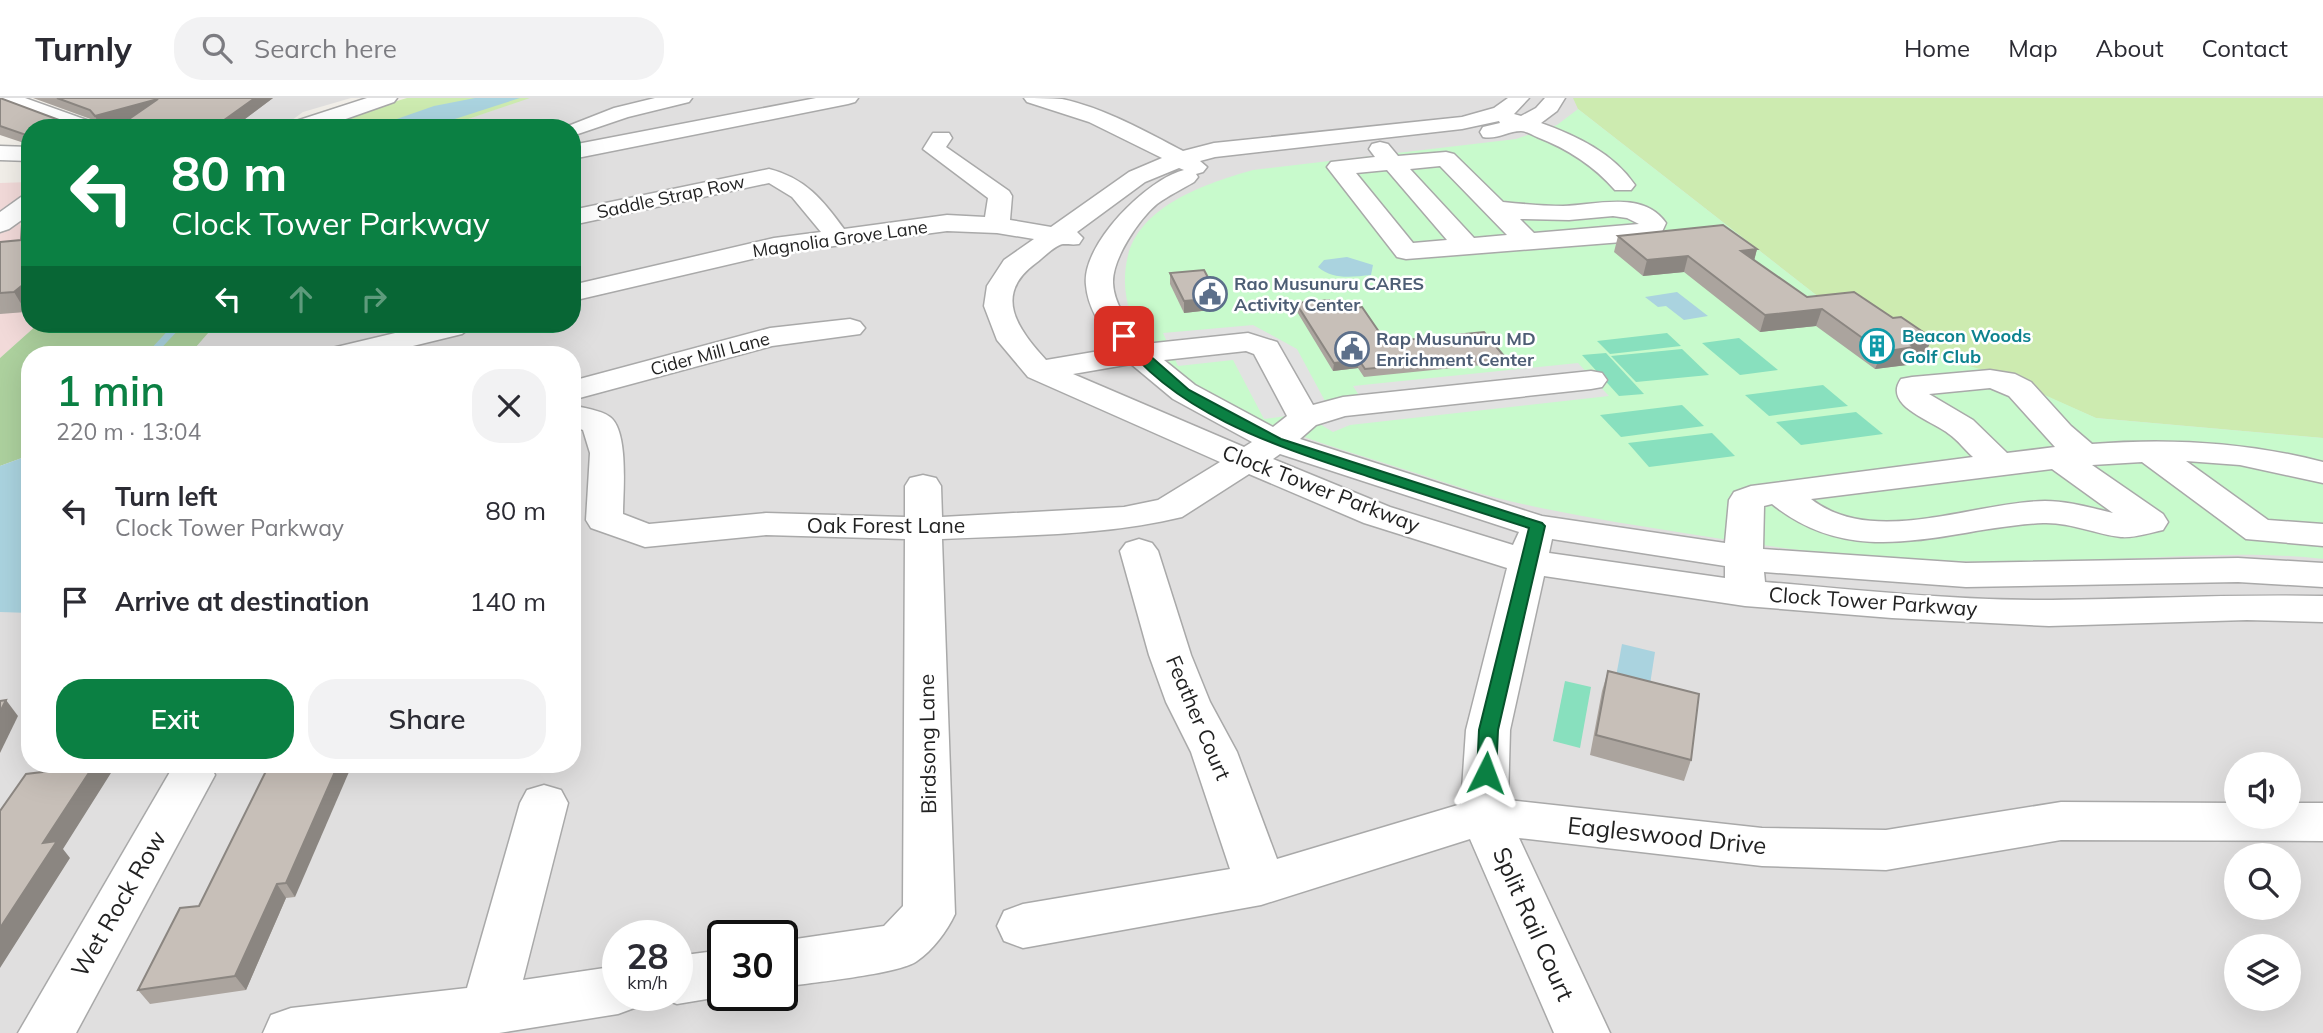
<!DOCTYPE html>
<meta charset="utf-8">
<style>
body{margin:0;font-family:Mulish,sans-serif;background:#f2f2f3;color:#2b2b33;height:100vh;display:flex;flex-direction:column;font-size:26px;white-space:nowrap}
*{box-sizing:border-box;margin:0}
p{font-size:23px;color:#7c7c81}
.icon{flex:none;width:38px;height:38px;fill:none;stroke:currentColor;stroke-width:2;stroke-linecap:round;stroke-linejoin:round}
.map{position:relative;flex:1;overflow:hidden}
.panel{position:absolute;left:21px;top:248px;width:560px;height:427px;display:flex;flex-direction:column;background:#fff;border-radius:28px;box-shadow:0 7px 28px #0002}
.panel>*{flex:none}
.hud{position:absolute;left:21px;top:21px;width:560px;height:214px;border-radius:28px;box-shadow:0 7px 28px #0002;background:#0b8043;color:#fff;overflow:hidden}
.buttons{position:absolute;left:2224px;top:654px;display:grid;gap:14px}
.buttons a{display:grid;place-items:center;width:77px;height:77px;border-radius:50%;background:#fff;box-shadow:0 7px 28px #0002;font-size:35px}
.speed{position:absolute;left:602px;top:822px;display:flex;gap:14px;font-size:35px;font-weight:700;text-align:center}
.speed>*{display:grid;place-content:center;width:91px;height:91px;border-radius:50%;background:#fff;box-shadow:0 7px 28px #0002;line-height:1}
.speed small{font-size:18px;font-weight:400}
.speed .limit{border:4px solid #111;border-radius:10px;background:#fff;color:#111}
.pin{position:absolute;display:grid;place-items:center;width:60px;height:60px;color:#fff;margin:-30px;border-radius:14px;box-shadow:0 4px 10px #0006}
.me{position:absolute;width:77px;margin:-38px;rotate:3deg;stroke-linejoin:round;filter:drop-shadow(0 0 5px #0008)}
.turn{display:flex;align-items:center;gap:24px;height:147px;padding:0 35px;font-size:32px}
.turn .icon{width:91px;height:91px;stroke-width:2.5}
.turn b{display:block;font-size:49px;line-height:60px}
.lanes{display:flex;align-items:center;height:66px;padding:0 35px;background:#0003;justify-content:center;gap:35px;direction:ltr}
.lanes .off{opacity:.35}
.round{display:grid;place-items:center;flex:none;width:74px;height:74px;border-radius:28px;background:#f2f2f3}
.summary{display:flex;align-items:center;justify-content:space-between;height:119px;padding:0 35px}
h1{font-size:42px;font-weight:600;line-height:52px;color:#0b8043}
.action{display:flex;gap:14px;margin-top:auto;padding:14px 35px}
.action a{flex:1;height:80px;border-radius:28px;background:#0b8043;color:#fff;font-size:28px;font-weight:600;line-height:80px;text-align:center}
.action a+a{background:#f2f2f3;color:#2b2b33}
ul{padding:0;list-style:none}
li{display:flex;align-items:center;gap:21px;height:91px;padding:0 35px}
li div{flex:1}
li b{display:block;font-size:26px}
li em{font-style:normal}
header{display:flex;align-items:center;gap:42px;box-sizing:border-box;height:98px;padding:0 35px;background:#fff;border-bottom:2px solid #e1e1e2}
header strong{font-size:33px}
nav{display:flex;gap:38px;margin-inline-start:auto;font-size:24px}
.search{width:490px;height:63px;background:#f2f2f3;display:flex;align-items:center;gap:18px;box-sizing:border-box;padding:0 24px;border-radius:28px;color:#7c7c81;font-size:26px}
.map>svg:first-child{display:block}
.residential{fill:#e0dfdf;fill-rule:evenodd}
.commercial{fill:#f2dad9}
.grass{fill:#cdebb0}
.forest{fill:#add19e}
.park{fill:#c8facc}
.pitch{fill:#88e0be}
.parking{fill:#e2e2e2}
.water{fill:#aad3df}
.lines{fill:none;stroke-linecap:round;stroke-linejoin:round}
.stream{stroke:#aad3df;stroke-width:7}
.minor-casing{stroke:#a9a9a9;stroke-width:3}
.minor{fill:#fff;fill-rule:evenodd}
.wall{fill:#aba49e}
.shaded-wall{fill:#8b8681}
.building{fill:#c7bfb8;stroke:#8b8681;stroke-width:2}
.route{fill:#0b8043;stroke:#07532c;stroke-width:2}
.labels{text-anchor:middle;stroke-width:5;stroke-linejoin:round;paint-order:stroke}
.far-street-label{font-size:18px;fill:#222;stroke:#fff}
.far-service-label{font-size:18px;font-weight:bold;fill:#4e5e75;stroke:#fff;text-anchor:start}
.far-culture-label{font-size:18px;font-weight:bold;fill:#0d838f;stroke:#fff;text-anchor:start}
.street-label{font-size:21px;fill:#222;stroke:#fff}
.near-street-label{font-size:24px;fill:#222;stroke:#fff}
</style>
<header>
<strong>Turnly</strong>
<div class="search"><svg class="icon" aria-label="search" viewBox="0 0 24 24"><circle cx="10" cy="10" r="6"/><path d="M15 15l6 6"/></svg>Search here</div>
<nav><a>Home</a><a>Map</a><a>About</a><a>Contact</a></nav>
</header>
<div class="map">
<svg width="2323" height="935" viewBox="0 0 2323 935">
<rect width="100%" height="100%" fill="#f2efe9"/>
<g class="residential">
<polygon points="59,0 351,0 303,14 292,22 147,30 124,30"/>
<path d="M480,0H2323V935H0V368L30,357V667H572V257H189L216,226H572V30H442L499,10ZM2236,667H2289V719H2236ZM2236,758H2289V810H2236ZM618,838H677V898H618ZM723,838H782V898H723ZM2236,849H2289V901H2236Z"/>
</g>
<polygon class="commercial" points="30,84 30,226 38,226 0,260 0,85"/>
<g class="grass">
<polygon points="407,0 530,0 442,30 316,30 343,19"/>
<polygon points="1573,0 2323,0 2323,340 2096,320 1998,277 1937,259 1857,204 1829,207 1578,11"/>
</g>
<polygon class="forest" points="38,226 216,226 189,257 30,257 30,357 0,368 0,260"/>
<path class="park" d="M1578,11L1829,207L1857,204L1937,259L1998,276L2096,320L2323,340V461C2255,453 2185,458 2116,461C2050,464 1984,465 1917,462C1841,459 1765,448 1690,436C1627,426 1563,416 1501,401C1461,391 1421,376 1381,364C1300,338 1204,312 1147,245C1128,222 1121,190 1127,162C1137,108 1207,85 1253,72L1516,41L1557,27Z"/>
<g class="pitch">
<polygon points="1667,235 1681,248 1610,256 1597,243"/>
<polygon points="1739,240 1778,272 1740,277 1702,245"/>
<polygon points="1682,251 1709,277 1636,284 1611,258"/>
<polygon points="1606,255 1644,296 1619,298 1582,257"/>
<polygon points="1823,287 1848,308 1769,318 1745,297"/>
<polygon points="1682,307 1704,328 1621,339 1600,317"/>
<polygon points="1856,314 1883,336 1801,347 1776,324"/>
<polygon points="1712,335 1735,358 1649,369 1628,345"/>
<polygon points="1565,583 1591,589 1580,650 1553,643"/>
</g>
<polygon class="parking" points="1253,227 1297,251 1325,303 1360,299 1353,288 1578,265 1609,298 1350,327 1333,334 1318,325 1287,318 1264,321 1233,262 1178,268 1163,235"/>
<g class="water">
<polygon points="475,0 520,0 427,30 371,30 434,8"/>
<path d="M1347,159L1373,167L1371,177C1352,179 1333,182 1318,169L1324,162Z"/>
<polygon points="1677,194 1708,218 1684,222 1666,208 1658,209 1645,199"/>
<polygon points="30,357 30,515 0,514 0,368"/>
<polygon points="1622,546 1655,554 1649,593 1615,584"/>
</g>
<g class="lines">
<polyline class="stream" points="150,257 179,226"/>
<g class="minor-casing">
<g id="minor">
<polygon points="2,0 25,0 95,25 98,30 66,30 4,6"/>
<polygon points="367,0 397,0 394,4 320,30 287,30 290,25"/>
<polygon points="655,0 692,0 689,4 628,19 572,38 572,30 563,30 614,10"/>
<polygon points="816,0 858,0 855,4 848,6 572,61 572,47"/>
<path d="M1024,0C1036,0 1050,0 1062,1C1104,10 1145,33 1183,53L1214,45L1462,19L1494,10L1508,0H1529L1514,16L1521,18L1536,10L1545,0H1565L1557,13L1541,25C1577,38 1613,55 1635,87L1631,92H1615C1593,67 1568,51 1537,39C1533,37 1526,33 1521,33C1508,33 1497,42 1483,39L1480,34L1483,29L1500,25L1499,23L1462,31L1215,59L1200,63L1207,69L1203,74L1196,76L1198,79L1194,84C1182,91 1168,98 1157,106C1139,121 1112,161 1113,185C1114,208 1131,228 1145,246L1248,235L1277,244L1313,307L1343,299L1591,273L1602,275L1607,282L1602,289L1591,291L1345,318L1316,327L1300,341L1542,418L1725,445L1729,402L1734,394L1751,388L1973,359C1965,352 1958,342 1949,336C1933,323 1882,308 1901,281L1912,279L1990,272L2015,276L2031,284L2071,328L2092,346C2171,340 2246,344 2323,364V385L2240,367L2186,363L2268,422L2323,426V448L2246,441L2142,364L2092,367L2163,416L2168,424L2163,432C2150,435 2134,440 2121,439C2095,436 2070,424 2043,425C1946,430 1858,475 1772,406L1764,408L1763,451L1966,465L2238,460L2323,465V489L2238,484L1966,489L1764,474L1765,484C1860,492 1956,503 2052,502C2142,501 2232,496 2323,498V524L2247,522L2049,528L1892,520L1745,508L1544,478L1510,632L1508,702L1762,730L1886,732L2061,704L2236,705V719H2289V705H2323V743L2061,742L1886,772L1762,768L1519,740L1610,935H1554L1470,741L1261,807L1023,850L1004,843L997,828L1004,813L1023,806L1230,771L1191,654L1166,604L1149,557L1120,453L1126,445L1139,441L1152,445L1158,453L1191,557L1210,604L1237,654L1277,761L1461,706L1466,632L1507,470L1364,425L1249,376L1182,419C1104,438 1022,437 942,441L955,816C947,833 933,852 917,863C900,876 808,885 782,889V843L884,828L903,808L905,441L766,437L645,449L591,430L586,422L590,355L583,332L572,328V307C583,310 601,312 610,319C629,333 623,395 623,416L649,426L766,415L905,419V388L910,380L923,377L936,380L941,388L942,419L1124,409L1158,402L1220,364L1028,279L997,242L984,208L987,188L1004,162L1034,141L997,135L947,133L774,156L572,203V187L774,140L821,134L792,99L769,85L572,127V112L769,71C805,80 823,102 844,131L947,117L985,119L988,100L923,51L933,35H949L952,40L946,49L1009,93L1012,98L1010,122L1051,129L1129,74L1162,60L1089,24L1027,4ZM1179,70L1184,72C1147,81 1081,147 1086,187C1088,212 1103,231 1117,250L1046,262C1018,231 992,197 1036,165C1043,160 1055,147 1063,146C1069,146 1073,147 1079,146L1083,140L1077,134L1145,84ZM1246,253L1254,256L1287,318L1273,329L1195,287L1164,262ZM1131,266L1173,301L1252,344L1244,349L1073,276ZM1990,290L2009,298L2055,349L2007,355L1973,322L1929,296ZM1280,356L1519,434L1513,447L1390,409L1273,361ZM2052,371L2113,415C2091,410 2068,403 2045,403C1973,404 1874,450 1811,401ZM1552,441L1725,468V480L1549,455Z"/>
<path d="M1380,44L1388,46L1398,58L1446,54L1454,56L1503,104C1523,106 1543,108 1563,108C1596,107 1643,92 1666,125L1661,136L1635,143L1406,161L1397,159L1327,69L1331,64L1375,59L1369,51L1372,46ZM1440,68L1507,137L1474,140L1410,71ZM1387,72L1447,142L1413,145L1356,75ZM1613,118L1627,120L1639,126L1534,135L1520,121L1569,122Z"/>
<polygon points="0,48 30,49 30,63 0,62"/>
<polygon points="30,97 30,116 9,131 0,134 0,114 21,99"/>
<polygon points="850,221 860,224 865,230 860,236 772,248 572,302 572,283 770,230"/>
<polygon points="433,226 475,226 462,236 376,257 324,257 328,251"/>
<polygon points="174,667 210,667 215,677 76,935 18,935"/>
<polygon points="544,687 561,692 568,705 523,882 618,868 618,898 643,898 637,909 618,916 499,935 263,935 271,917 291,910 467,890 520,705 527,692"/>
<polygon points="723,852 723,898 725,898 677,906 658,899 677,898 677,858"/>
</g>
</g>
<use href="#minor" class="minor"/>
</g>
<g class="wall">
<polygon points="0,0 30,30 30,47 0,37"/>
<polygon points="33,0 273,0 233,30 116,30 129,21 100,29 96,23"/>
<polygon points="1618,138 1757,151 1754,162 1807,199 1925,257 1911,259 1907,267 1875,271 1816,228 1760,234 1684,174 1643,178 1614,154"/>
<polygon points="21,142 26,214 0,216 0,144"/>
<polygon points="1170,175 1219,200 1219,211 1184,215 1170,186"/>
<polygon points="1296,205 1336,212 1386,244 1504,258 1502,265 1364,279 1358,270 1333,273 1296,212"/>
<polygon points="1608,573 1691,662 1684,683 1590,657 1602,593"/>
<polygon points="269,667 295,799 286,800 246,892 150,906 138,892 199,808"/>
</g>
<g class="shaded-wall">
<polygon points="255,0 273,0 233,30 213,30"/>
<polygon points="158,1 163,12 100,29 95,18"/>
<polygon points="82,22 86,30 53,30"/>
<polygon points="1757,151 1753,167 1741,153"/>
<polygon points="1688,158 1684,174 1643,178 1647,162"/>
<polygon points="30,181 30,211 26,214 14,194"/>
<polygon points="1219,200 1219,211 1184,215 1184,203"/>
<polygon points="1822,211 1816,228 1760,234 1765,217"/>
<polygon points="1932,240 1925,257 1911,259 1907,267 1875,271 1882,254 1905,243"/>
<polygon points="1359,262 1358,270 1333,273 1334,265"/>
<polygon points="6,602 18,618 0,655 0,614"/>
<polygon points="94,667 116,667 63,751 70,760 0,870 0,830 43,745"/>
<polygon points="338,667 352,667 295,799 286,785"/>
<polygon points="277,786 286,800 246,892 235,878"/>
</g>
<g class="building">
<polygon points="0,0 59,22 82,22 53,30 30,30 30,36 26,37 0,28"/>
<polygon points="57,0 255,0 213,30 116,30 158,1 95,18 90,12"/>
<polygon points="30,120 30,181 14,194 0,195 0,144 21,142 22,126"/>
<polygon points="1723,127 1757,151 1741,153 1807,199 1854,194 1893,220 1901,219 1932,240 1905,243 1914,249 1882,254 1822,211 1765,217 1688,158 1647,162 1618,138"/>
<polygon points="1204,172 1219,200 1184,203 1170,175"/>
<polygon points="1329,202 1336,212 1362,209 1386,244 1484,234 1504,258 1365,271 1359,262 1334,265 1296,205"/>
<polygon points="1608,573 1699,596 1691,662 1596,637"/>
<polygon points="6,602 0,614 0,603"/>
<polygon points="81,667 94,667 43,745 57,743 0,830 0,713 26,676 84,669"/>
<polygon points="269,667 338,667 286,785 277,786 235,878 138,892 180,810 199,808"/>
</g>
<path class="route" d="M1124,235L1189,292L1281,341L1542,425L1545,428L1498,632L1496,675L1493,680H1479L1477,675L1479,632L1529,430C1478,414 1427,397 1376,381C1286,351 1176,319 1118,238Z"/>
<defs>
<g id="civic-ring" transform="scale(1.75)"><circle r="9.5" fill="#fff" stroke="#5c6f8a" stroke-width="1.5"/><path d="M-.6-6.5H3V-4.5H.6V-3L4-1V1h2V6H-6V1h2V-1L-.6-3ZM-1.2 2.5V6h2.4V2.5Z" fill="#5c6f8a"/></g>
<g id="building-ring" transform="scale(1.75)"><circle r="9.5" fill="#fff" stroke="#0f9aa8" stroke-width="1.5"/><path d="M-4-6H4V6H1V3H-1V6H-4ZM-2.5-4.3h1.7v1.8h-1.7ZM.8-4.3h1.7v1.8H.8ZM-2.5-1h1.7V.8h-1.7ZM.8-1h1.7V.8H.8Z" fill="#0f9aa8"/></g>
</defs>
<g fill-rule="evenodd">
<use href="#civic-ring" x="1210" y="196"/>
<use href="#building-ring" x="1877" y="248"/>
<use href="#civic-ring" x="1352" y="251"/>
</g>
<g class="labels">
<g class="far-street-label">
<text transform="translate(671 99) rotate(-12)" y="6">Saddle Strap Row</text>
<text transform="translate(840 141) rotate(-8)" y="6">Magnolia Grove Lane</text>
<text transform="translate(710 256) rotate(-15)" y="6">Cider Mill Lane</text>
</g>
<g class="far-service-label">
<text x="1234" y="192">Rao Musunuru CARES<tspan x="1234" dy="21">Activity Center</tspan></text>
<text x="1376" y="247">Rap Musunuru MD<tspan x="1376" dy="21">Enrichment Center</tspan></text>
</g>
<g class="far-culture-label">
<text x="1902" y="244">Beacon Woods<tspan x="1902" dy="21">Golf Club</tspan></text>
</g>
<g class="street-label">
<text transform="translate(1321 391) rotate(21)" y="7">Clock Tower Parkway</text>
<text x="886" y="435">Oak Forest Lane</text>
<text transform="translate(1873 504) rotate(4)" y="7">Clock Tower Parkway</text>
<text transform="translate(1198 620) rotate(67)" y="7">Feather Court</text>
<text transform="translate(928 646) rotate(-91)" y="7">Birdsong Lane</text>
</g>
<g class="near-street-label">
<text transform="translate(1667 738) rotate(6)" y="8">Eagleswood Drive</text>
<text transform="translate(119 806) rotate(-60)" y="8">Wet Rock Row</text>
<text transform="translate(1533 826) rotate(66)" y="8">Split Rail Court</text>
</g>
</g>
</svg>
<div class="buttons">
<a><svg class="icon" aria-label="sound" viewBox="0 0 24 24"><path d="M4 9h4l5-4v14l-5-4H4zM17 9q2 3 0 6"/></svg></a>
<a><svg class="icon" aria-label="search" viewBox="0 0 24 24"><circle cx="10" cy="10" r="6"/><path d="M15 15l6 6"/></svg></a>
<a><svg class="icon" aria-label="layers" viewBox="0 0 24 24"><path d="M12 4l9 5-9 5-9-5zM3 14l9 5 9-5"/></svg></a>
</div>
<div class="speed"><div>28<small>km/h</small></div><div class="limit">30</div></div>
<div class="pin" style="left:1124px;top:238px;background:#d93025"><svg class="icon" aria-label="arrive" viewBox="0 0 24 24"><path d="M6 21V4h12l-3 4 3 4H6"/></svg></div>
<svg class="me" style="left:1486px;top:675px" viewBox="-20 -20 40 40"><path d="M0-17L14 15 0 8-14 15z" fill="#0b8043" stroke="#fff" stroke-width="4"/></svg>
<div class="hud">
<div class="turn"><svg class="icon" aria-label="left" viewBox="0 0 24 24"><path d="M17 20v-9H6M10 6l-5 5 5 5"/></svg><div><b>80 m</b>Clock Tower Parkway</div></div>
<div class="lanes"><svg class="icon" aria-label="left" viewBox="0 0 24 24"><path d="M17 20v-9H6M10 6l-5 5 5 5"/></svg><svg class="icon off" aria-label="ahead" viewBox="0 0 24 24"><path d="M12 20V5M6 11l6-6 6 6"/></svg><svg class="icon off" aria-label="right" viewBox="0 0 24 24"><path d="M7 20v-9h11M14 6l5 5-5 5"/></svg></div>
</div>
<section class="panel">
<div class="summary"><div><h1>1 min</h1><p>220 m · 13:04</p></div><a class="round"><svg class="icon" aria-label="close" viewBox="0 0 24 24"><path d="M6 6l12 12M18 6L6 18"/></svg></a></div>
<ul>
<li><svg class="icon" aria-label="left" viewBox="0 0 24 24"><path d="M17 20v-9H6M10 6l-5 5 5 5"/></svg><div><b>Turn left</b><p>Clock Tower Parkway</p></div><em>80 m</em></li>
<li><svg class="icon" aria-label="arrive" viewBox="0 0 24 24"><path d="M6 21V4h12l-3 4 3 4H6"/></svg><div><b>Arrive at destination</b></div><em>140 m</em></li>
</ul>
<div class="action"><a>Exit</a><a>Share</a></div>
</section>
</div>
